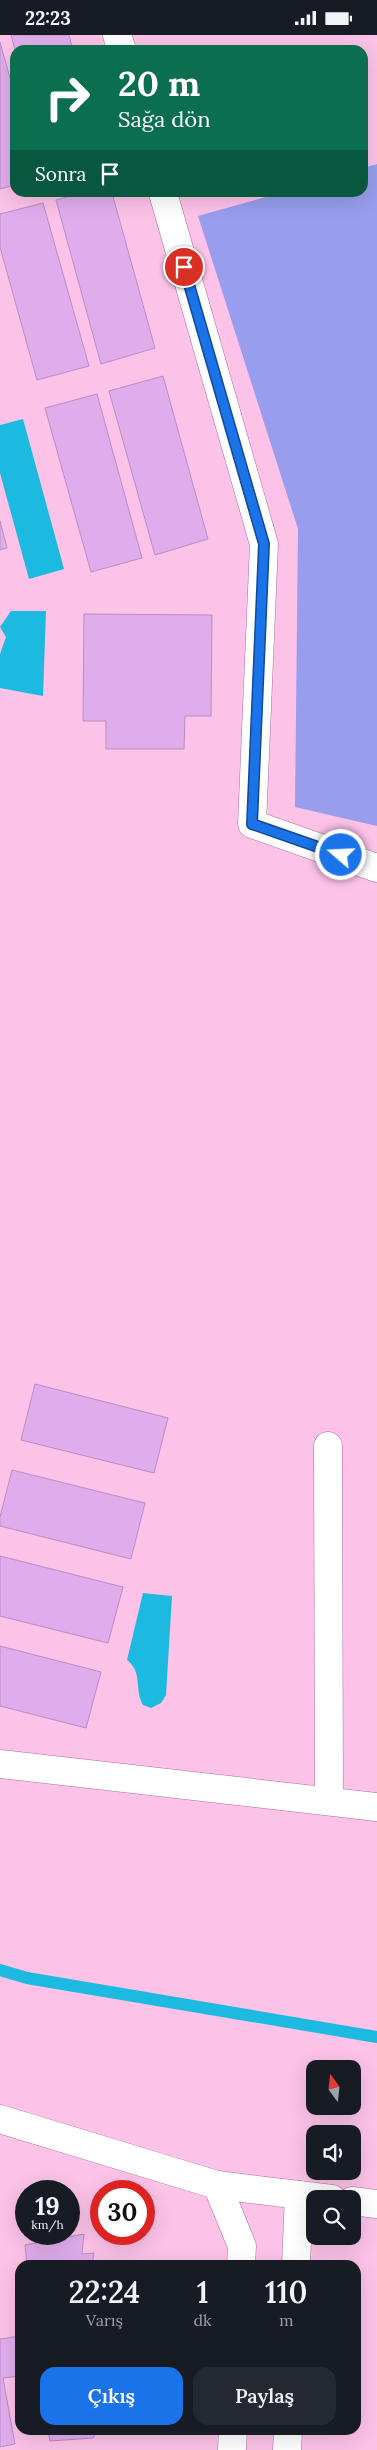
<!DOCTYPE html>
<html lang="tr">
<meta charset="utf-8">
<style>
body{margin:0;font-family:Lora,serif;background:#242831;color:#f1f3f6;height:100vh;display:flex;flex-direction:column;font-size:19px;white-space:nowrap}
*{box-sizing:border-box;margin:0}
p{font-size:16px;color:#9ea1a6}
.icon{flex:none;width:28px;height:28px;fill:none;stroke:currentColor;stroke-width:2;stroke-linecap:round;stroke-linejoin:round}
.map{position:relative;flex:1;overflow:hidden}
.details{position:absolute;left:15px;top:2225px;width:346px;height:175px;display:flex;flex-direction:column;background:#171b24;border-radius:15px;box-shadow:0 5px 20px #0002}
.details>*{flex:none}
.banner{position:absolute;left:10px;top:10px;width:358px;height:152px;border-radius:15px;box-shadow:0 5px 20px #0002;background:#0b6e4f;color:#fff;overflow:hidden}
.needle{width:32px;rotate:345deg}
.buttons{position:absolute;left:306px;top:2025px;display:grid;gap:10px}
.buttons a{display:grid;place-items:center;width:55px;height:55px;border-radius:10px;background:#171b24;box-shadow:0 5px 20px #0002;font-size:25px}
.speed{position:absolute;left:15px;top:2145px;display:flex;gap:10px;font-size:25px;font-weight:700;text-align:center}
.speed>*{display:grid;place-content:center;width:65px;height:65px;border-radius:50%;background:#171b24;box-shadow:0 5px 20px #0002;line-height:1}
.speed small{font-size:12px;font-weight:400}
.speed .limit{border:8px solid #d22;background:#fff;color:#111}
.pin{position:absolute;display:grid;place-items:center;width:42px;height:42px;color:#fff;margin:-21px;border:2px solid #fff;border-radius:50%;box-shadow:0 1px 5px #0007}
.me{position:absolute;width:55px;margin:-28px;rotate:289deg;stroke-linejoin:round;filter:drop-shadow(0 0 4px #0008)}
.turn{display:flex;align-items:center;gap:18px;height:105px;padding:0 25px;font-size:22px}
.turn .icon{width:65px;height:65px;stroke-width:2.5}
.turn b{display:block;font-size:35px;line-height:42px}
.then{display:flex;align-items:center;height:48px;padding:0 25px;background:#0003;gap:10px;font-size:19px}
.eta{display:flex;justify-content:space-evenly;align-items:center;height:85px;text-align:center}
.eta b{font-size:30px;font-weight:600;line-height:35px}
.button{display:flex;gap:10px;margin-top:auto;padding:10px 25px}
.button a{flex:1;height:58px;border-radius:15px;background:#1a73e8;color:#fff;font-size:20px;font-weight:600;line-height:58px;text-align:center}
.button a+a{background:#242831;color:#f1f3f6}
.status{display:flex;justify-content:space-between;align-items:center;height:35px;padding:0 25px;background:#171b24;direction:ltr}
.status svg{height:14px;fill:currentColor}
.map>svg:first-child{display:block}
.green{fill:#989dee}
.water{fill:#1cbae0}
.lines{fill:none;stroke-linecap:round;stroke-linejoin:round}
.stream{stroke:#1cbae0;stroke-width:12}
.building{fill:#e0adec;stroke:#bc8bc7}
.street-casing{stroke:#b06e9a;stroke-width:29}
.street{stroke:#fff;stroke-width:28}
.route-casing{stroke:#114b97;stroke-width:12}
.route{stroke:#1a73e8;stroke-width:9}
</style>
<div class="status"><b>22:23</b><svg viewBox="0 0 49 12"><path d="M0 12V9h3v3zM5 12V6h3v6zM10 12V3h3v9zM15 12V0h3v12zM26 1h20v11H26zM47 4h2v5h-2z"/></svg></div>
<div class="map">
<svg width="377" height="2415" viewBox="0 0 377 2415">
<rect width="100%" height="100%" fill="#fcc2e8"/>
<polygon class="green" points="377,129 377,791 295,772 298,494 198,181 280,158 362,158 363,133"/>
<g class="water">
<polygon points="23,384 64,534 29,544 0,438 0,390"/>
<polygon points="11,576 46,576 43,661 0,653 0,619 6,602 0,592"/>
<path d="M143,1558L172,1561L166,1660L161,1668L151,1673L143,1670C134,1654 143,1637 127,1625Z"/>
</g>
<g class="lines">
<polyline class="stream" points="0,1935 27,1943 377,2002"/>
</g>
<g class="building">
<polygon points="11,0 69,0 73,15 15,15"/>
<polygon points="0,7 15,61 15,150 0,154"/>
<polygon points="81,158 112,158 155,313 101,329 56,165"/>
<polygon points="43,168 89,331 37,345 0,212 0,179"/>
<polygon points="163,341 208,504 155,520 109,356"/>
<polygon points="97,359 142,523 91,537 45,373"/>
<polygon points="0,486 7,513 0,515"/>
<polygon points="84,579 212,580 211,681 185,681 184,714 106,714 106,686 83,686"/>
<polygon points="35,1349 168,1383 154,1438 21,1405"/>
<polygon points="12,1435 145,1468 131,1524 0,1491 0,1482"/>
<polygon points="0,1521 123,1552 108,1608 0,1581"/>
<polygon points="0,1611 101,1637 86,1693 0,1671"/>
<polygon points="84,2199 82,2219 94,2218 92,2230 27,2230 25,2210"/>
<polygon points="20,2301 20,2341 3,2343 15,2409 0,2412 0,2304"/>
<polygon points="48,2395 97,2395 93,2403 50,2406"/>
</g>
<g class="lines">
<g class="street-casing">
<g id="street">
<polyline points="117,0 122,15"/>
<polyline points="163,158 264,509 252,789 377,833"/>
<polyline points="328,1411 329,1766"/>
<polyline points="0,1729 377,1772"/>
<polyline points="0,2084 217,2150 332,2164"/>
<polyline points="217,2150 242,2211 241,2230"/>
<polyline points="352,2166 377,2169"/>
<polyline points="296,2230 299,2160"/>
<polyline points="232,2415 233,2395"/>
<polyline points="287,2415 288,2395"/>
</g>
</g>
<use href="#street" class="street"/>
</g>
<g class="lines">
<g class="route-casing">
<polyline id="route" points="184,232 264,509 252,789 341,820"/>
</g>
<use href="#route" class="route"/>
</g>
</svg>
<div class="buttons">
<a><svg class="needle" viewBox="-14 -14 28 28"><path d="M0-13l5 13h-10z" fill="#e53935"/><path d="M0 13l5-13h-10z" fill="#9ea1a6"/></svg></a>
<a><svg class="icon" aria-label="sound" viewBox="0 0 24 24"><path d="M4 9h4l5-4v14l-5-4H4zM17 9q2 3 0 6"/></svg></a>
<a><svg class="icon" aria-label="search" viewBox="0 0 24 24"><circle cx="10" cy="10" r="6"/><path d="M15 15l6 6"/></svg></a>
</div>
<div class="speed"><div>19<small>km/h</small></div><div class="limit">30</div></div>
<div class="pin" style="left:184px;top:232px;background:#d93025"><svg class="icon" aria-label="arrive" viewBox="0 0 24 24"><path d="M6 21V4h12l-3 4 3 4H6"/></svg></div>
<svg class="me" style="left:341px;top:820px" viewBox="-20 -20 40 40"><circle r="17" fill="#1a73e8" stroke="#fff" stroke-width="3"/><path d="M0-11L8 9 0 5-8 9z" fill="#fff"/></svg>
<div class="banner">
<div class="turn"><svg class="icon" aria-label="right" viewBox="0 0 24 24"><path d="M7 20v-9h11M14 6l5 5-5 5"/></svg><div><b>20 m</b>Sağa dön</div></div>
<div class="then">Sonra<svg class="icon" aria-label="arrive" viewBox="0 0 24 24"><path d="M6 21V4h12l-3 4 3 4H6"/></svg></div>
</div>
<section class="details">
<div class="eta">
<div><b>22:24</b><p>Varış</p></div>
<div><b>1</b><p>dk</p></div>
<div><b>110</b><p>m</p></div>
</div>
<div class="button"><a>Çıkış</a><a>Paylaş</a></div>
</section>
</div>
